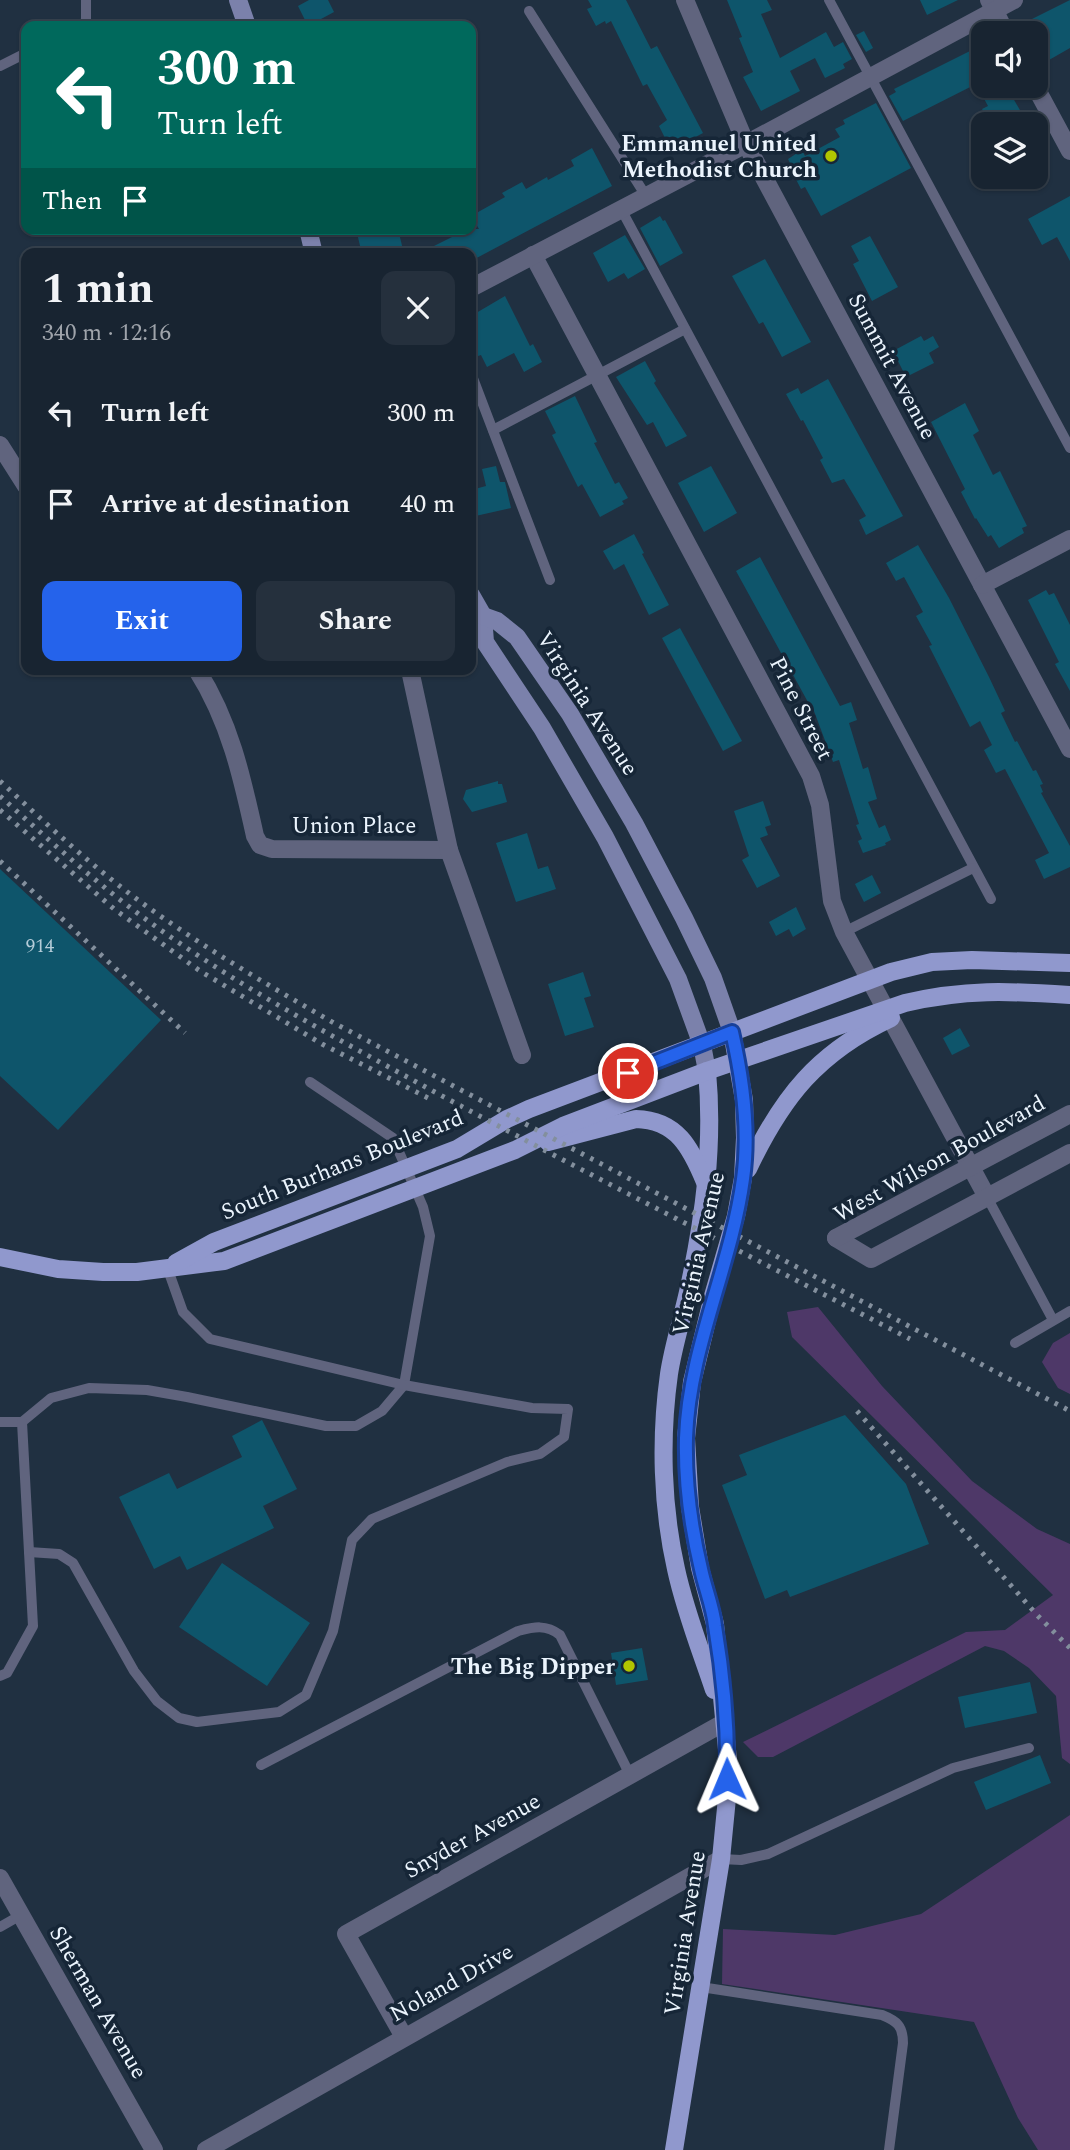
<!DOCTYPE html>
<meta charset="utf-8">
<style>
body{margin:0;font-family:Spectral,serif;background:#25303d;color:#f1f3f6;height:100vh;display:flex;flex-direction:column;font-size:26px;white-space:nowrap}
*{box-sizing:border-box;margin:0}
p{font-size:23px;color:#9fa4ab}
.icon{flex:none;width:38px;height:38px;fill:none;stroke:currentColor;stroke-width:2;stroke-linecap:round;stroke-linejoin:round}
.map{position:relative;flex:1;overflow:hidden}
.details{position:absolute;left:21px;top:248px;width:455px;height:427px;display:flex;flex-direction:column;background:#182431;border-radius:14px;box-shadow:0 2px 5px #0004,0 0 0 2px #36414d}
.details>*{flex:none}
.guide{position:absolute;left:21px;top:21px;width:455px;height:214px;border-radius:14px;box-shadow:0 2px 5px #0004,0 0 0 2px #36414d;background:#00695c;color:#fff;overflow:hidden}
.controls{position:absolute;left:971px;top:21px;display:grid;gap:14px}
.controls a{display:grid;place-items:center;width:77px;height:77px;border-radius:14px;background:#182431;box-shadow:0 2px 5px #0004,0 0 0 2px #36414d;font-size:35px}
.pin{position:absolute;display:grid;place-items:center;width:60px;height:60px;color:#fff;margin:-30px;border:4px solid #fff;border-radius:50%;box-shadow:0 2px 7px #0007}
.me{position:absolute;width:77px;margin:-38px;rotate:359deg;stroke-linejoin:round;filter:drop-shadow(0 0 5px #0008)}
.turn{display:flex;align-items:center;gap:24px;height:147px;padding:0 21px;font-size:32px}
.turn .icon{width:91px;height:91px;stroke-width:2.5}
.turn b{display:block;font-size:49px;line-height:60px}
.then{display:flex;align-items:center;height:66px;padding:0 21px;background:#0003;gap:14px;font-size:26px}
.round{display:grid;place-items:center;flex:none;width:74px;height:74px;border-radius:14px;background:#25303d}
.head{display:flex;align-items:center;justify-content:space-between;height:119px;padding:0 21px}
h1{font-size:42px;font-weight:700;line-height:52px}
.primary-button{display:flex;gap:14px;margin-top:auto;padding:14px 21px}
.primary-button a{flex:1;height:80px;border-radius:14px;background:#2563eb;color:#fff;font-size:28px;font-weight:700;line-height:80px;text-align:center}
.primary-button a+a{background:#25303d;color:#f1f3f6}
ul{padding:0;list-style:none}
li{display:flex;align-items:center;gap:21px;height:91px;padding:0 21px}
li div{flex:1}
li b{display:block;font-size:26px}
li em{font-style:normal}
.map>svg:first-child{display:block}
.green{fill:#4e3868}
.building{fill:#0e556b}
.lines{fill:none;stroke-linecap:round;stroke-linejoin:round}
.lane{stroke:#60647e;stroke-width:10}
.street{stroke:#60647e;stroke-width:18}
.secondary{stroke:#7b81ab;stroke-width:18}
.primary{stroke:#9098cd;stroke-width:18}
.rail{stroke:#838f9d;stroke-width:5;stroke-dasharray:3.5 7;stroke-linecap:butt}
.route-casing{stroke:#184099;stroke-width:18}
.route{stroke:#2563eb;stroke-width:12}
.poi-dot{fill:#b1c500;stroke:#162637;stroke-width:2.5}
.labels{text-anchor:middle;stroke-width:7;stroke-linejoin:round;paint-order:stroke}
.number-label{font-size:19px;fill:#b4ccd8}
.poi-label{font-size:23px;font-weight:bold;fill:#ebf4fd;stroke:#162637;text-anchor:end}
.street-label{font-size:23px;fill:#ebf4fd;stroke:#162637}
</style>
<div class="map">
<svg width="1070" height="2150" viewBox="0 0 1070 2150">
<rect width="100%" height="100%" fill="#203041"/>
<g class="green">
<polygon points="818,1307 882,1386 972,1481 1037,1529 1070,1544 1070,1764 1062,1758 1056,1696 1029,1668 1004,1651 985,1646 773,1757 758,1757 743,1742 966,1632 1005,1630 1053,1595 792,1337 787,1312"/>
<polygon points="1070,1333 1070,1394 1058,1388 1042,1362 1053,1343"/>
<polygon points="1070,1815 1070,2150 1038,2150 1018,2118 974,2022 722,1984 723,1929 835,1935 921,1914"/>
</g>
<g class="building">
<polygon points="309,0 328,0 334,12 308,26 298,6"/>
<polygon points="588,0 626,0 651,49 657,46 703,133 675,148 673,142 668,144 659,126 667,120 647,84 643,86 611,21 606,24 605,21 596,26 587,9 592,7"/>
<polygon points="727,0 767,0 772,10 761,14 780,58 826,32 834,47 843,42 852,59 843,64 845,68 825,78 815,58 790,71 800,91 761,111 743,77 753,72 739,38 742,37"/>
<polygon points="920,0 958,0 927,15"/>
<polygon points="1070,0 1070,48 1049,60 1028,21"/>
<polygon points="864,31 873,48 866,52 856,35"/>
<polygon points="984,44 984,80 903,121 889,96 896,92 894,89"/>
<polygon points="977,86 1006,86 1028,124 990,124 982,109 988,106"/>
<polygon points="876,103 911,168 821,216 805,187 801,189 789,166 791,165 788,159 802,150 805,156 840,137 835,129 845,124 843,120"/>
<polygon points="592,148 612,186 471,261 471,254 418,254 454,236 450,229 479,229 471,216 505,197 502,193 522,182 526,189 547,177 548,180 574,166 571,160"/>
<polygon points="1070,196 1070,261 1057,237 1042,245 1028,219"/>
<polygon points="660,216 663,221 665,220 683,253 660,266 640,228"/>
<polygon points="356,229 398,229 404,254 362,254"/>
<polygon points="625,235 645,269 628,279 624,273 608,282 593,253"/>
<polygon points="870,236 898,287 872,301 853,264 859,261 851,246"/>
<polygon points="765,259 811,342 782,357 763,322 759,324 732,276"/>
<polygon points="505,296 530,346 533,344 542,362 524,372 514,353 487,367 481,355 475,357 471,348 471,316"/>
<polygon points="921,336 924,341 933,336 939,347 929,353 934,363 906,377 893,351"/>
<polygon points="645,361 656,381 654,383 687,436 666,447 653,422 647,425 616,377"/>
<polygon points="828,379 903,516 866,535 859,520 866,516 853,494 844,479 832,483 820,460 823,458 803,420 801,421 786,394 798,388 801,394"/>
<polygon points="575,396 597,442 594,443 615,484 619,482 628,498 622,501 624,504 600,517 582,484 578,487 552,435 556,433 545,411"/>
<polygon points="965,403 979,431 973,435 993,475 1000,471 1027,526 1022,528 1024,533 999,548 991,535 988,537 976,518 975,519 961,492 965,489 931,422"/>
<polygon points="496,466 500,482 505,482 511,508 471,517 471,490 486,486 482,469"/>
<polygon points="711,466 737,513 704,532 678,483"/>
<polygon points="634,534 644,553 642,554 669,605 649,615 624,564 614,570 603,551"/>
<polygon points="918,545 949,598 989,677 1005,711 1001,713 1015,742 1017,741 1033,771 1036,770 1043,784 1040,785 1043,792 1041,793 1070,846 1070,867 1044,879 1035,860 1049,853 1005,769 996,773 984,750 992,745 980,721 970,727 929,646 932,645 916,616 923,612 904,577 896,581 886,563"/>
<polygon points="760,557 840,706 851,702 857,720 849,723 863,769 868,767 877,799 868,802 879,828 885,825 891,840 885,843 886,845 863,853 858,841 862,839 856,825 859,824 839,760 833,762 811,703 809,704 736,571"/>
<polygon points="1046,590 1049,595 1054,593 1070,625 1070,691 1055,664 1059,662 1028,600"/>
<polygon points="680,628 742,741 723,751 662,638"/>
<polygon points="498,781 498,784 502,784 507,802 472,812 463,799 466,790"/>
<polygon points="763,801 771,825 765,827 768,835 760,838 780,876 757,888 742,860 749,856 734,811"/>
<polygon points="527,833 538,869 548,866 556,889 516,902 496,843"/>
<polygon points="0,869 161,1020 58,1130 0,1076"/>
<polygon points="872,875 881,893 864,902 855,884"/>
<polygon points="796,907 806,929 793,937 789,929 776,936 769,922"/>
<polygon points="583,972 591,996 584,998 594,1027 565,1036 548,984"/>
<polygon points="960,1028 970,1046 952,1055 943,1038"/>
<polygon points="845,1415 906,1484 929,1544 790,1597 787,1590 765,1599 722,1485 747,1475 739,1455"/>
<polygon points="262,1420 297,1489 263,1506 274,1528 187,1570 180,1556 154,1569 119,1497 169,1473 177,1489 242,1457 232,1436"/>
<polygon points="222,1563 310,1623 267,1686 179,1627"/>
<polygon points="642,1648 648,1680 616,1685 611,1653"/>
<polygon points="1030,1682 1037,1713 965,1728 958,1697"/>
<polygon points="1040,1755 1051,1783 986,1810 974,1782"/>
</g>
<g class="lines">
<g class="lane">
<polyline points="829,0 1070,448"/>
<polyline points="529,11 646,196"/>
<polyline points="82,26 86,20 86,0"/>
<polyline points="0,66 26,53"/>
<polyline points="621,209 991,899"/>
<polyline points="471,373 550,580"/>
<polyline points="493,430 685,329"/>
<polyline points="844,932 973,868"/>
<polyline points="987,1197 1053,1320"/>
<polyline points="1015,1343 1070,1311"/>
<polyline points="0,1422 22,1422 51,1398 89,1388 147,1390 187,1397 326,1426 356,1426 382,1411 404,1385 430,1236 423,1207 393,1138 310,1082"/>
<polyline points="29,1552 59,1554 73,1563 134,1671 157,1701 179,1718 197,1722 279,1712 306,1695 333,1631 352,1540 372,1519 507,1462 540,1454 564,1437 568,1409 532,1408 404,1385 210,1339 183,1312 167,1267"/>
<polyline points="0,1676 7,1673 33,1626 22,1422"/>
<path d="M261,1765L518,1631C534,1627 546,1624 560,1635L630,1775"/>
<polyline points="721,1859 741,1860 768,1854 953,1768 1029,1748"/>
<polyline points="0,1927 21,1915"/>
<path d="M701,1987L882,2015C897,2021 903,2026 903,2043L889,2150"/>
</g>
<g class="street">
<polyline points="685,0 746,144 1070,749"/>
<polyline points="989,0 1006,33"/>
<polyline points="1035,86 1070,151"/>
<polyline points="533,255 811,776 820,805 832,901 844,932 987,1197"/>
<polyline points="471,288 746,144 1014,0"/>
<polyline points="0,445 26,486"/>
<polyline points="982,585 1070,539"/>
<path d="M197,670C230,722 242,777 255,836L260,845L272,849L449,850"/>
<polyline points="410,670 449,850 522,1055"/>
<polyline points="836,1238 871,1259 1070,1153"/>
<polyline points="836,1238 1070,1114"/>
<polyline points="0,1878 154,2150"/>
<polyline points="404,2037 346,1934 725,1722"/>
<polyline points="206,2150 721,1859"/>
</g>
<g class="secondary">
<polyline points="238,0 247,26"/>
<polyline points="308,229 314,254"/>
<polyline points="471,595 483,616 485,642 542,728 605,837 678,979 702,1045 707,1071"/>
<polyline points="483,616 497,621 517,637 570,714 634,823 684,918 713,978 732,1032"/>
</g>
<g class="primary">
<path d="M707,1071C714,1146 704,1219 688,1292C682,1319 673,1347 669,1374C660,1438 662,1507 676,1569C685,1611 701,1651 714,1690"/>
<path d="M548,1142L636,1119C677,1120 691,1148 705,1182"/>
<path d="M748,1169C782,1097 818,1052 891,1018"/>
<path d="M0,1257L58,1269L103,1272H137L224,1261L515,1150L563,1126L707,1071L905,1003C965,989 1009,991 1070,995"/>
<polyline points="176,1263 214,1242 457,1149 507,1119 529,1109 891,972 932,962 972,960 1070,963"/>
<polyline points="674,2150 721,1859 727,1798 728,1760 715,1624 700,1568 690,1507 686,1438 692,1382 713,1296 736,1216 743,1178 745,1138 744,1100 732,1032"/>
</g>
<g class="rail">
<path d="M0,781C42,820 84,859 130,894C194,942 264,983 334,1023L1070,1411"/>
<path d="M0,796C49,840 98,885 151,923C239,987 336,1038 431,1090C589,1175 750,1256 910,1339"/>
<polyline points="0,810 114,909 200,971 322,1044 432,1100"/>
<polyline points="0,861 185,1033"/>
<polyline points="857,1411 1037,1615 1070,1648"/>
</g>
</g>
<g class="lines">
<g class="route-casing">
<path id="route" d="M628,1073L732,1032C743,1080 750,1130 743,1179C731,1267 689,1348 686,1438C685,1481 691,1527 701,1569C705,1588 713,1607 715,1626C723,1674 728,1730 727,1779"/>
</g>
<use href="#route" class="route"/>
</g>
<g class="poi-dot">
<circle cx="831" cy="156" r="7"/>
<circle cx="629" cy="1666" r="7"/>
</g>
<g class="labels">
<g class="number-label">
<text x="40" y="952">914</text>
</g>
<g class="poi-label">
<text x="817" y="151">Emmanuel United<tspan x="817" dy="26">Methodist Church</tspan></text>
<text x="615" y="1674">The Big Dipper</text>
</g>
<g class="street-label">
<text transform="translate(893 366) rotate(62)" y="8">Summit Avenue</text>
<text transform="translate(588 703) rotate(57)" y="8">Virginia Avenue</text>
<text transform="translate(802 708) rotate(63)" y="8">Pine Street</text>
<text x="354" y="833">Union Place</text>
<text transform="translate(939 1158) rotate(-29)" y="8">West Wilson Boulevard</text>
<text transform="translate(342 1164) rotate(-22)" y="8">South Burhans Boulevard</text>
<text transform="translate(698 1253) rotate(-77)" y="8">Virginia Avenue</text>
<text transform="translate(472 1835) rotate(-29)" y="8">Snyder Avenue</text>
<text transform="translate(684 1933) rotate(-81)" y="8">Virginia Avenue</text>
<text transform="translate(451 1982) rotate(-29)" y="8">Noland Drive</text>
<text transform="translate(99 2002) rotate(60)" y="8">Sherman Avenue</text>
</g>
</g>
</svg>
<div class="controls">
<a><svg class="icon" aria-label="sound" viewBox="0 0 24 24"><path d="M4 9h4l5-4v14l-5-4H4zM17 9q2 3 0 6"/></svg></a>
<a><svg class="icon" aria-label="layers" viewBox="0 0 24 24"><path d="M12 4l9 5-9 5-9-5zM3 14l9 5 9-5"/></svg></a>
</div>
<div class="pin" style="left:628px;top:1073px;background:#d93025"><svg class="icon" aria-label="arrive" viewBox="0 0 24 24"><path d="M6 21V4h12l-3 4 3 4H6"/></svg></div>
<svg class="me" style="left:727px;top:1779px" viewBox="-20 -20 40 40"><path d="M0-17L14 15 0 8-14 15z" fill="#2563eb" stroke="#fff" stroke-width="4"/></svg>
<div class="guide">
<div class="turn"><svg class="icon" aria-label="left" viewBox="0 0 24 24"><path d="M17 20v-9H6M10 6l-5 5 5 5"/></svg><div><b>300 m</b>Turn left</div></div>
<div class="then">Then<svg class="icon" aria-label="arrive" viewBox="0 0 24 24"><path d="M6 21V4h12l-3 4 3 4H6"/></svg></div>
</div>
<section class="details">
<div class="head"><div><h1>1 min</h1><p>340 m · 12:16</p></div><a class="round"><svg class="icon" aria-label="close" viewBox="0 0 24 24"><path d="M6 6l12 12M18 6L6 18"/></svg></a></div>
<ul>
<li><svg class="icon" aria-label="left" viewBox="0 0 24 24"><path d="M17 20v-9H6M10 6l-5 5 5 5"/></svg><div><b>Turn left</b></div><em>300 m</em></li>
<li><svg class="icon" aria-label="arrive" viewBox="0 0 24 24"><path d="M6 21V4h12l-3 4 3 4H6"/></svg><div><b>Arrive at destination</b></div><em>40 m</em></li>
</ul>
<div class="primary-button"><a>Exit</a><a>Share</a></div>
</section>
</div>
